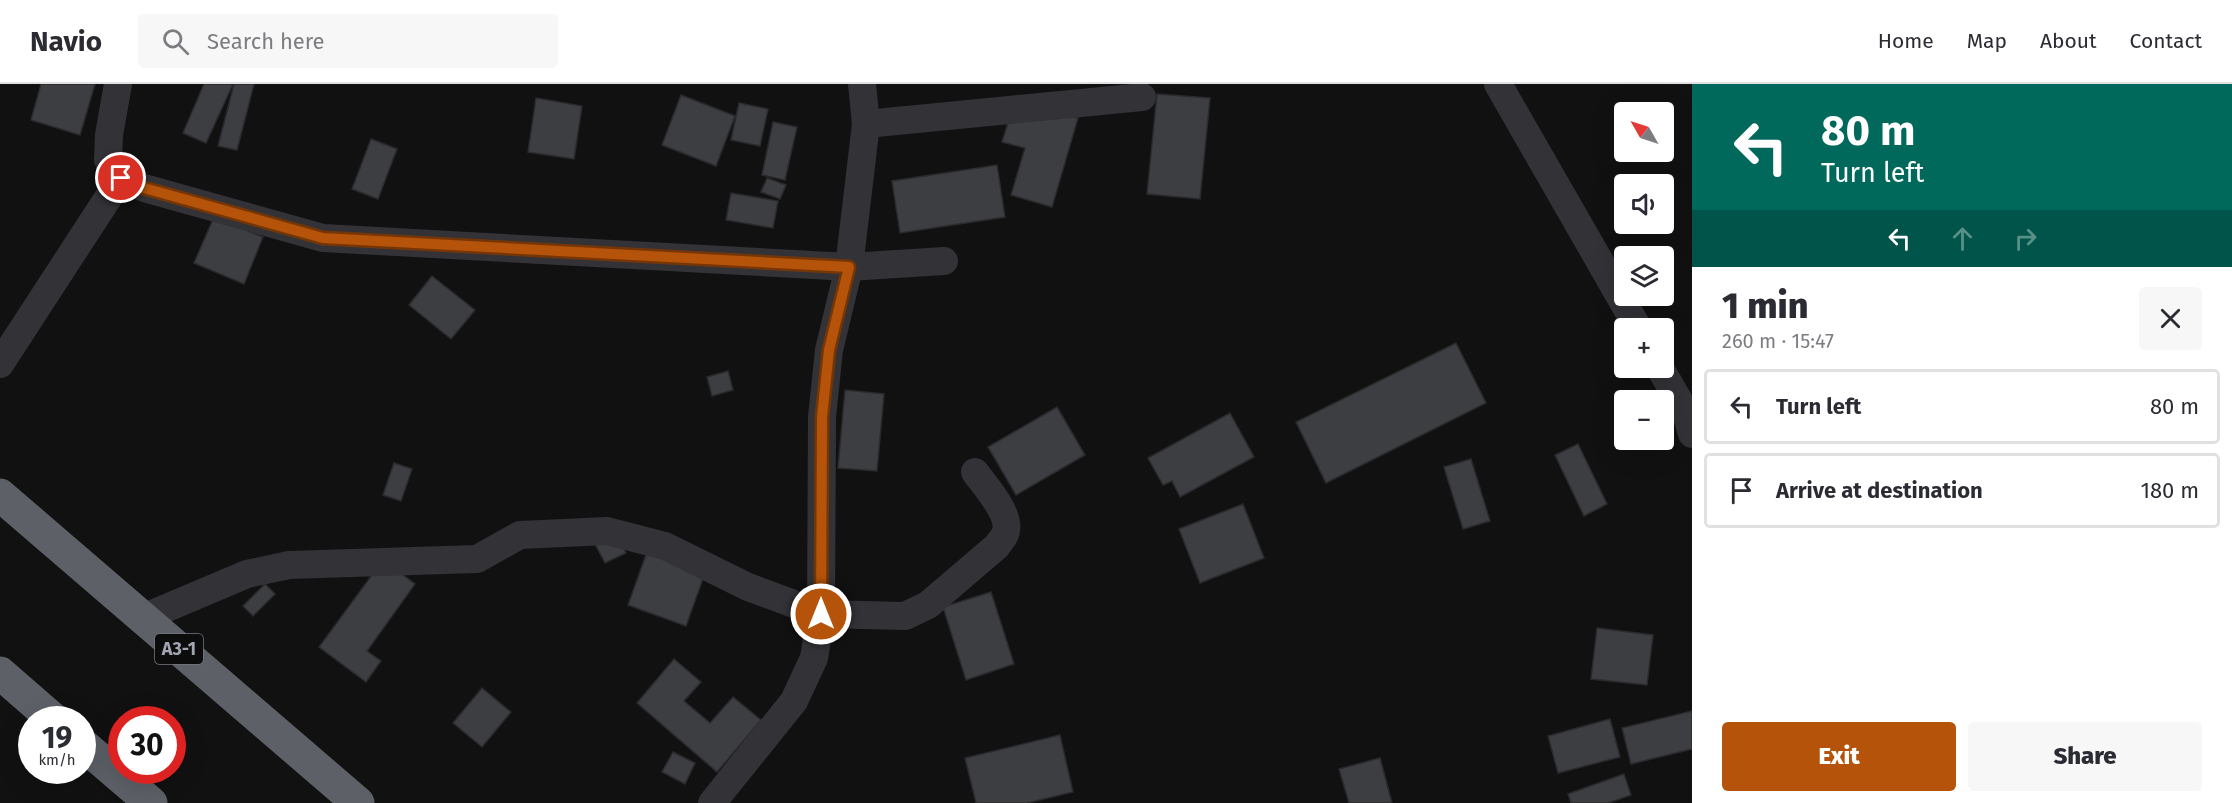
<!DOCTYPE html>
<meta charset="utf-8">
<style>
body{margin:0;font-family:"Fira Sans",sans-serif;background:#f7f7f7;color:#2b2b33;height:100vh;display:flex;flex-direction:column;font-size:22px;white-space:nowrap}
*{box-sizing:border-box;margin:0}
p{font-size:20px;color:#7c7c81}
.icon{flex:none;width:33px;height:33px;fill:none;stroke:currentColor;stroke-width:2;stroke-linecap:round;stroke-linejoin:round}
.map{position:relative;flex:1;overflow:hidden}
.panel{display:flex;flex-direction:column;background:#fff;width:540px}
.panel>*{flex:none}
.hud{background:#00695c;color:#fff;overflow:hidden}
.needle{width:39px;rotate:309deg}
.buttons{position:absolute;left:1614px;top:18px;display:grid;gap:12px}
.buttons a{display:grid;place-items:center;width:60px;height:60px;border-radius:6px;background:#fff;box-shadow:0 6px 24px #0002;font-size:30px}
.speed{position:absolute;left:18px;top:622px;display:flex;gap:12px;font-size:30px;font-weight:700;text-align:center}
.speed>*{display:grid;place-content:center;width:78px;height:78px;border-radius:50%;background:#fff;box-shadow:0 6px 24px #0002;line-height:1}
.speed small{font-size:15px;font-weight:400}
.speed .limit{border:9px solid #d22;background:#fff;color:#111}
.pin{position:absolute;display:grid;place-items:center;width:51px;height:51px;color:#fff;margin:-26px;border:3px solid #fff;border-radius:50%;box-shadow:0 2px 6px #0007}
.me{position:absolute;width:66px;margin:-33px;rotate:0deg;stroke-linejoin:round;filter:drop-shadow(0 0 4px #0008)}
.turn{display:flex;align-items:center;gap:21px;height:126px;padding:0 30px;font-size:27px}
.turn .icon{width:78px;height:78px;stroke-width:2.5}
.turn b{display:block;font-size:42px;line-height:51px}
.lanes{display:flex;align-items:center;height:57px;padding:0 30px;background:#0003;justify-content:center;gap:30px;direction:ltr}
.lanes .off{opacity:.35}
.round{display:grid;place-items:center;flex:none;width:63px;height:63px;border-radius:6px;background:#f7f7f7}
.summary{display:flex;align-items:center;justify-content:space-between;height:102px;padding:0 30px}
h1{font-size:36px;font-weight:800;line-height:45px}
.primary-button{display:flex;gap:12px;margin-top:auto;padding:12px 30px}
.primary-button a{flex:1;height:69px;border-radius:6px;background:#b45309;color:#fff;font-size:24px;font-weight:800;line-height:69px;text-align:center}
.primary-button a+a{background:#f7f7f7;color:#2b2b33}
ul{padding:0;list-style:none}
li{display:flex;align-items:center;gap:18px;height:75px;margin:0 12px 9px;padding:0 18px;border:3px solid #e1e1e2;border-radius:6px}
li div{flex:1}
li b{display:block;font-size:22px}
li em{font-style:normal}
header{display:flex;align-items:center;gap:36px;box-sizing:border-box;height:84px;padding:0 30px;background:#fff;border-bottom:2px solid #e1e1e2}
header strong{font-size:28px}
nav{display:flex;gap:33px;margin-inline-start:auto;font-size:21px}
.search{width:420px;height:54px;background:#f7f7f7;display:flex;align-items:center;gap:15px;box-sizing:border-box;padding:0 21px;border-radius:6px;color:#7c7c81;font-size:22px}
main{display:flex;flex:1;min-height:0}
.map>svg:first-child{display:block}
.building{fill:#3d3e42;stroke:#2b2b2e;stroke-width:1.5}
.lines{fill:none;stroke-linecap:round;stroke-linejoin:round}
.street{stroke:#323237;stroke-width:28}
.highway{stroke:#5e6068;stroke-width:33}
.route-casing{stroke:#753606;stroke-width:15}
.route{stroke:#b45309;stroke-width:10}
.labels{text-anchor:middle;stroke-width:6;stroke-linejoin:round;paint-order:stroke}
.shield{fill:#0c0c0d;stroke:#757881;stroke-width:1.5}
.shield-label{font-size:18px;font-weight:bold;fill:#a2a6b3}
</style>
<header>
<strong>Navio</strong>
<div class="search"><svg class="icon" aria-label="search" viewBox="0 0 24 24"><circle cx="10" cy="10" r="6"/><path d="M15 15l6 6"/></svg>Search here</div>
<nav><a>Home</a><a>Map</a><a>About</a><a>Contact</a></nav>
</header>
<main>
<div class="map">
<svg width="1692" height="719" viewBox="0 0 1692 719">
<rect width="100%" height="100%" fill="#111112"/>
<g class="building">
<polygon points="41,0 95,0 80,51 31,36"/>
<polygon points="204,0 233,0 206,59 183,49"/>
<polygon points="234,0 254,0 237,66 218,62"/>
<polygon points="1157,10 1210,14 1200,115 1147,110"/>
<polygon points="681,11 735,32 716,82 662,61"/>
<polygon points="536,14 582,22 574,75 528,68"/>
<polygon points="1015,16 1078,34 1052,123 1011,111 1025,64 1002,58"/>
<polygon points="739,19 768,25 760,62 731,56"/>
<polygon points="773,38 797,43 785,96 762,91"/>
<polygon points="371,55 397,65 378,115 352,105"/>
<polygon points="997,81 1005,133 900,149 892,97"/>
<polygon points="767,94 786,101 780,115 761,108"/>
<polygon points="731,109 778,117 773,144 726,136"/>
<polygon points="214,133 263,153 244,200 194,179"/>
<polygon points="432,192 475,226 451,255 409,221"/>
<polygon points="1456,259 1486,319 1326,399 1296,338"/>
<polygon points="728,287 733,306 712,312 707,293"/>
<polygon points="845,306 884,310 877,387 838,384"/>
<polygon points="1057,323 1085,371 1016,411 988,363"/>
<polygon points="1230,329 1254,373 1180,413 1172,397 1163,401 1148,374"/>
<polygon points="1578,360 1607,420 1584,432 1555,371"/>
<polygon points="1471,375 1490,437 1463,445 1444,383"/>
<polygon points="394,379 412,385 401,417 383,411"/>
<polygon points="1243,420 1264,474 1200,499 1179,445"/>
<polygon points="613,444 626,469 605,479 592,454"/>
<polygon points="647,468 705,489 686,542 628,521"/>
<polygon points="383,476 415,500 367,567 381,577 366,598 319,563"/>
<polygon points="265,500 275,510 253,532 243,522"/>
<polygon points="991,508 1014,580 966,596 943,523"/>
<polygon points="1597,544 1653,551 1647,601 1591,595"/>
<polygon points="674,575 701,598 684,617 710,639 733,613 761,636 717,688 637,619"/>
<polygon points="482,604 511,628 482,663 453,639"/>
<polygon points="1692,627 1692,665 1631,680 1622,644"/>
<polygon points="1610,635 1620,673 1558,689 1548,652"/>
<polygon points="1060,651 1073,708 1027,719 976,719 965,674"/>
<polygon points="673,668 695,679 685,700 662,688"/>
<polygon points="1380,674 1392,719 1349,719 1339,685"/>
<polygon points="1624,690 1631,711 1608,719 1571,719 1568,710"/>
</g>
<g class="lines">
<g class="street">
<polyline points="118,0 109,51 108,76 121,94 144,104 323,154 849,183 944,177"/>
<polyline points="1498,0 1638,244"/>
<polyline points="866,40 1142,13"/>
<polyline points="0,280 121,94"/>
<polyline points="1660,284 1686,329 1692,350"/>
<path d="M143,534L247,490L289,481L477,475L520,451L607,447L665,462L748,503L821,530L905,532L928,521L997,462C999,458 1004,454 1005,450C1013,432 985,402 975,388"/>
<polyline points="712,719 794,617 814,574 821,530 822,333 829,266 849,183 866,40 862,0"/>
</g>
<g class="highway">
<polyline points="0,411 358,719"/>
<polyline points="0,589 54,636"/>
<polyline points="82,660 151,719"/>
</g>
</g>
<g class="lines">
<g class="route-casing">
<polyline id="route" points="121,94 144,104 323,154 849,183 829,266 822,333 821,530"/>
</g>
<use href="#route" class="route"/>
</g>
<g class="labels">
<rect class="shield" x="155" y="550" width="48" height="30" rx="4.5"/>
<g class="shield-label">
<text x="179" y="571">A3-1</text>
</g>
</g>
</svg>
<div class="buttons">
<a><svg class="needle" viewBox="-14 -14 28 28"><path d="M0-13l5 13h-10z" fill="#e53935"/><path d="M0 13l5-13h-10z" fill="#7c7c81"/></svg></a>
<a><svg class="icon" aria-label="sound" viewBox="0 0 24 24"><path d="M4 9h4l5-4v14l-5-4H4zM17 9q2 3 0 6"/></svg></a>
<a><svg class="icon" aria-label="layers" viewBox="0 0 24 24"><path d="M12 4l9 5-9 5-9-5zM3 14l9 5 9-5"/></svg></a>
<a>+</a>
<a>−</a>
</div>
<div class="speed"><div>19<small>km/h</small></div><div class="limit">30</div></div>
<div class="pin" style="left:121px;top:94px;background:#d93025"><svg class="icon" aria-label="arrive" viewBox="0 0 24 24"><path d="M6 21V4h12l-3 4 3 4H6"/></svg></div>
<svg class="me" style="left:821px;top:530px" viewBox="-20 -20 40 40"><circle r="17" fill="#b45309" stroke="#fff" stroke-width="3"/><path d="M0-11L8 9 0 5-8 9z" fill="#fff"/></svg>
</div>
<section class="panel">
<div class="hud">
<div class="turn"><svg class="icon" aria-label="left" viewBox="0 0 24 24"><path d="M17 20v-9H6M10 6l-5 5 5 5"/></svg><div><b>80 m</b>Turn left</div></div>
<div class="lanes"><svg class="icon" aria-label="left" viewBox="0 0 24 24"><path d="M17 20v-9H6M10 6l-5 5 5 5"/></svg><svg class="icon off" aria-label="ahead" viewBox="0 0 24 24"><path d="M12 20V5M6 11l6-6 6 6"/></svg><svg class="icon off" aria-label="right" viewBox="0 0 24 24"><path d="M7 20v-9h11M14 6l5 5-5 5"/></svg></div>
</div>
<div class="summary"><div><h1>1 min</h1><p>260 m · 15:47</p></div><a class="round"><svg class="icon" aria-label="close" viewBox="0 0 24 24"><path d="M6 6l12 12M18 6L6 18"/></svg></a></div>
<ul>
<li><svg class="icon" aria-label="left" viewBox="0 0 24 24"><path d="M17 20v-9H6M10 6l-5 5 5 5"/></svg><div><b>Turn left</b></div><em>80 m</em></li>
<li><svg class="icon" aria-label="arrive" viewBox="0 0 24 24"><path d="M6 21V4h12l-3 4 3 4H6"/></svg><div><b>Arrive at destination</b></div><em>180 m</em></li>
</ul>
<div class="primary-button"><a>Exit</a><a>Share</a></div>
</section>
</main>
